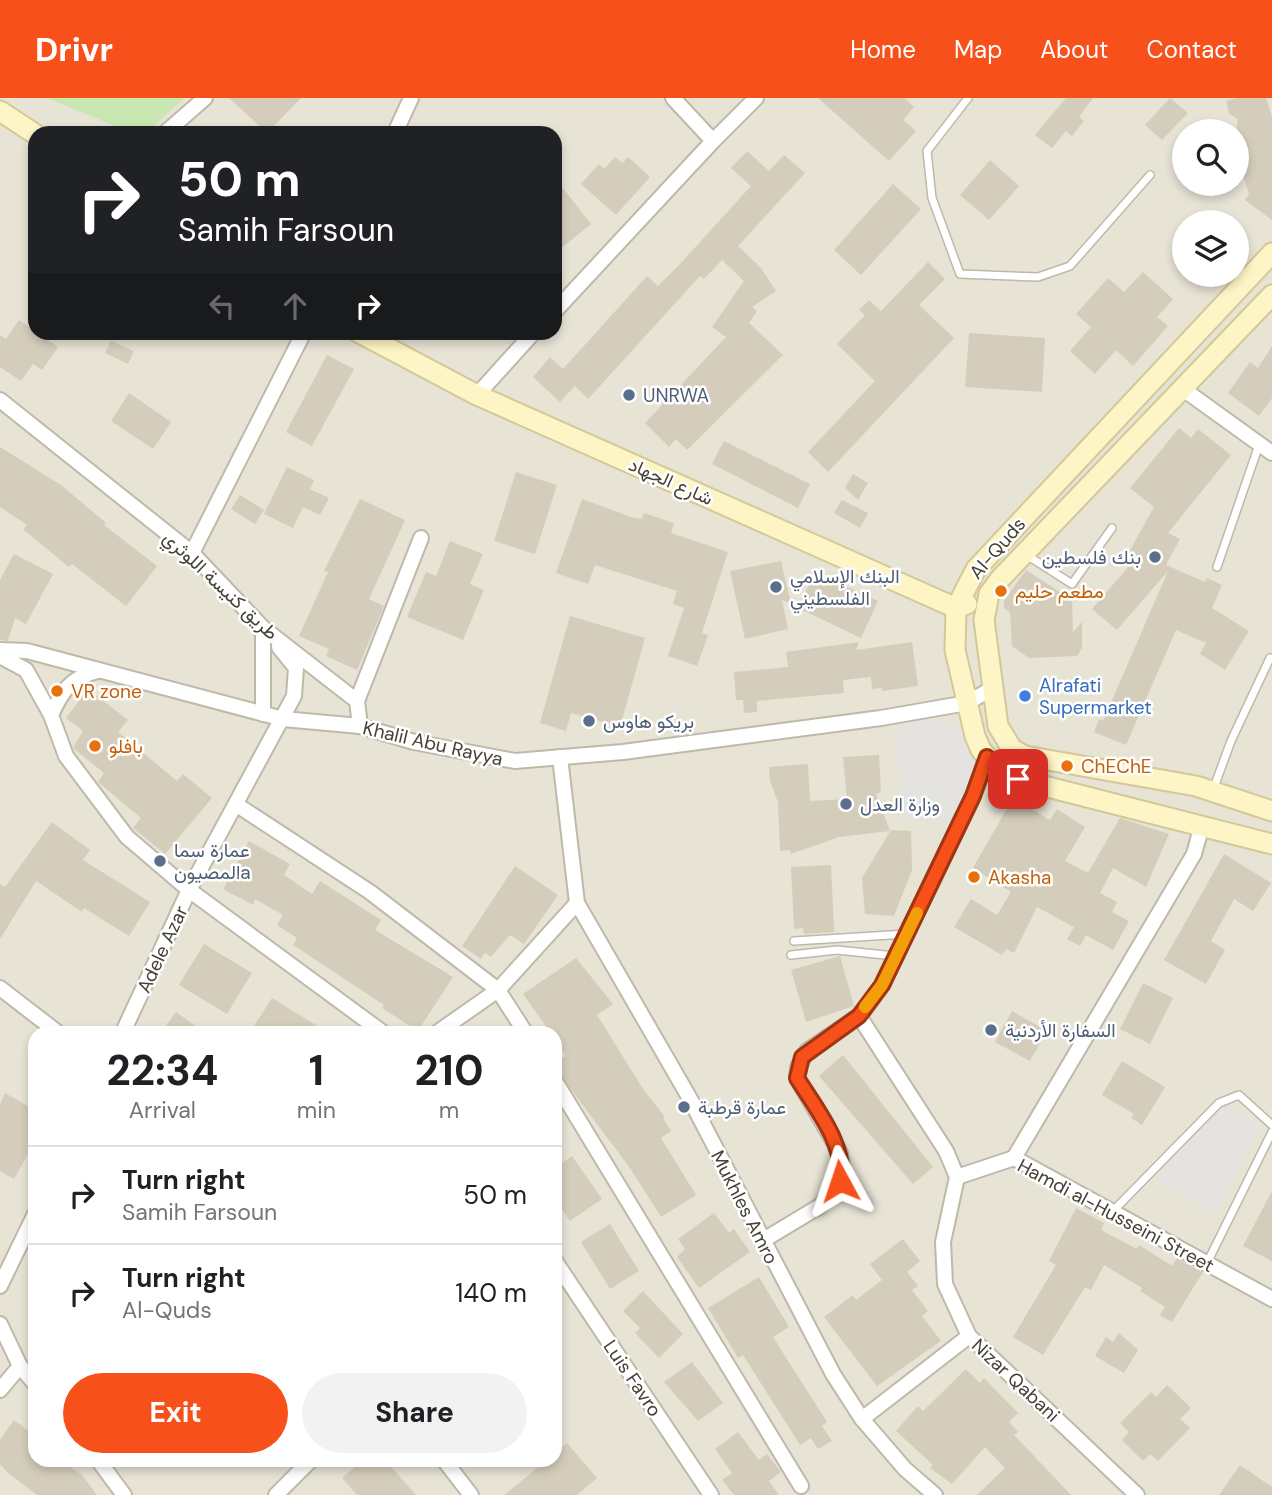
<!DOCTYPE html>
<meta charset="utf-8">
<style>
body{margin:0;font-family:"DM Sans",Vazirmatn,sans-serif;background:#f2f2f2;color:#202124;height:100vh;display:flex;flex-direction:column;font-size:26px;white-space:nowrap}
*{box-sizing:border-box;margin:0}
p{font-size:23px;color:#757577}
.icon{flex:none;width:38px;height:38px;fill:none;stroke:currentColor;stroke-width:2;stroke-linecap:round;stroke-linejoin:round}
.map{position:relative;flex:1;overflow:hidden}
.details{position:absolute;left:28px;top:928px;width:534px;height:441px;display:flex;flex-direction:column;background:#fff;border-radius:21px;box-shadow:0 4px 10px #0003}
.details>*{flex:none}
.top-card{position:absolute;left:28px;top:28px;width:534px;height:214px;border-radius:21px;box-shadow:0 4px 10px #0003;background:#202124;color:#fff;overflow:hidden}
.controls{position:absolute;left:1172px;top:21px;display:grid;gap:14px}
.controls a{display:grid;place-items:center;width:77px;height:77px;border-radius:50%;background:#fff;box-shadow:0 4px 10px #0003;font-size:35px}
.pin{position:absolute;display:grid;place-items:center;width:60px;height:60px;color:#fff;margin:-30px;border-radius:14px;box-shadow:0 4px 10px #0006}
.me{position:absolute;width:77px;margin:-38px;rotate:355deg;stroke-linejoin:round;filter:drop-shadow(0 0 5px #0008)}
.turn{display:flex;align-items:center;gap:24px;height:147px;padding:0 35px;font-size:32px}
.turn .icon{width:91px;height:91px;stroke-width:2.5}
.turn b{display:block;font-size:49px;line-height:60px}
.lanes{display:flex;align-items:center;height:66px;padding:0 35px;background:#0003;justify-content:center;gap:35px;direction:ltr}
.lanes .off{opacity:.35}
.eta{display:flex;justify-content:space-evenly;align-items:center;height:119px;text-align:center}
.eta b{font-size:42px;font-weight:700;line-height:49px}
.action{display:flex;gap:14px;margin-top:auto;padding:14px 35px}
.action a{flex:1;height:80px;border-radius:42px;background:#f7501a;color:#fff;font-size:28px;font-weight:700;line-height:80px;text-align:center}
.action a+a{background:#f2f2f2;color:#202124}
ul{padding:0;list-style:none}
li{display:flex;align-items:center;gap:21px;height:98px;padding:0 35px;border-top:2px solid #e0e0e0}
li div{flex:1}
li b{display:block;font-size:26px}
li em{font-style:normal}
header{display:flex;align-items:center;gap:42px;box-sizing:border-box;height:98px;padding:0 35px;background:#f7501a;color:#fff}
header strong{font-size:33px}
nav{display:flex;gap:38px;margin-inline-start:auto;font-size:24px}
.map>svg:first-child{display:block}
.residential{fill:#e7e3d5;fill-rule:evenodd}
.green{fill:#c9e7b0}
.parking{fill:#e4e3df}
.building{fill:#d5cdbc}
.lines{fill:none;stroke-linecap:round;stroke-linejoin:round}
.lane-casing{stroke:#bfb9aa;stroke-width:10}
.street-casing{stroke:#bfb9aa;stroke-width:18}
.secondary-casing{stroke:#d3c897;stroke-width:23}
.lane{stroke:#fff;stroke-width:7}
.street{stroke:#fff;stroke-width:14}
.secondary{stroke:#fef5c6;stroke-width:19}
.route-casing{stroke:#a13411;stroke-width:18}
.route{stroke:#f7501a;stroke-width:12}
.slow{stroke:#f59e0b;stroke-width:12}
.service-dot{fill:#5c6f8a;stroke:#fff;stroke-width:2.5}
.food-dot{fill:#e8710a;stroke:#fff;stroke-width:2.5}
.shop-dot{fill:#3f7fe0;stroke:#fff;stroke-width:2.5}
.labels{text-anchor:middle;stroke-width:5;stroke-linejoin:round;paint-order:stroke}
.service-label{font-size:19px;fill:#4e5e75;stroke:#fff;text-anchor:start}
.street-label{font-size:19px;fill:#464136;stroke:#fff}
.food-label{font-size:19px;fill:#c56008;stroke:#fff;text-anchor:start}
.shop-label{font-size:19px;fill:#366cbe;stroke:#fff;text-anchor:start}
</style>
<header>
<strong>Drivr</strong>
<nav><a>Home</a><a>Map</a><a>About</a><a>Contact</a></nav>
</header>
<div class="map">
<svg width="1272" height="1397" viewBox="0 0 1272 1397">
<rect width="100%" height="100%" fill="#f3f1e7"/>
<path class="residential" d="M0,0H1272V1397H0ZM1185,33H1237V86H1185ZM35,35H555V234H35ZM1185,124H1237V177H1185ZM35,934H555V1362H35Z"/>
<polygon class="green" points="47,0 184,0 146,35 125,32"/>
<g class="parking">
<polygon points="923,621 955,624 969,640 978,667 953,724 903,722 896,643 898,628"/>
<polygon points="1222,1006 1261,1030 1218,1117 1156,1081"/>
</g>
<g class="building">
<polygon points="229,0 301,0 267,35"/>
<polygon points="818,0 904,0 914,9 903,22 916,33 889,63"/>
<polygon points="1066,0 1093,0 1079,19 1084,23 1072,38 1066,33 1052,50 1035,37"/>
<polygon points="1170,0 1188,15 1162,42 1145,27"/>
<polygon points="1237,0 1266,0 1272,19 1272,122 1245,102 1249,96 1237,56 1237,21 1229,15 1226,3"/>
<polygon points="747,53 769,73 784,57 805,75 738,148 761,170 776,193 752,209 757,213 749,225 783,257 687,352 676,341 669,349 645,325 726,239 712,229 744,183 722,162 704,181 700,178 588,301 575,288 560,304 533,279 550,259 563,271 647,178 658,188 680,166 751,88 731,70"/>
<polygon points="615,59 623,65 628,59 650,79 616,117 581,86 599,66 604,71"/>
<polygon points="990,62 1019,88 989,122 960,97"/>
<polygon points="555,80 591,126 555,155"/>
<polygon points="893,86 921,111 861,177 834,152"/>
<polygon points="928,164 945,181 919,207 954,240 828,374 808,354 875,283 837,246 865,217 859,212 869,202 881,213"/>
<polygon points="1143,174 1173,201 1157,219 1168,228 1133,268 1116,252 1095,276 1070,253 1091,229 1076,216 1108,180 1124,194"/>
<polygon points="19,222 58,249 42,272 33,266 21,283 0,269 0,237 6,241"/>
<polygon points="969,235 1045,240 1042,294 965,289"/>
<polygon points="111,243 134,253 128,266 105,255"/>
<polygon points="1272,248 1272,300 1259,318 1228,295 1250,264 1258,270"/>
<polygon points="327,257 354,271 312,348 286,334"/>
<polygon points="129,295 171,324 153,351 111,323"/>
<polygon points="1179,330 1191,340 1198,331 1231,357 1168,435 1180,441 1166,467 1205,484 1207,480 1222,487 1212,510 1249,533 1225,572 1200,556 1206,545 1176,532 1126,647 1094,634 1099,621 1103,623 1168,473 1117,532 1092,511 1129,468 1123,465 1154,409 1130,390"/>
<polygon points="724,343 810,386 798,410 712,366"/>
<polygon points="0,349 61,387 106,425 104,427 157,468 126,508 72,466 69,469 23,431 27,427 0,409"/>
<polygon points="287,369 314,382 310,391 329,400 320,417 303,409 293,430 264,416"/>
<polygon points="516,374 557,387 535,456 494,443"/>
<polygon points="853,376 868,385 858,402 845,390"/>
<polygon points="240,397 264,412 255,426 231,411"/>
<polygon points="360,401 405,422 369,501 384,508 357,572 326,558 329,551 299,538 328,474 324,473"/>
<polygon points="582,401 634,420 642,421 644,415 674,425 671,435 728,454 702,535 708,537 697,568 668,558 684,510 673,506 677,493 595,467 588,486 556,475"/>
<polygon points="842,402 868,415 860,430 834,415"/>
<polygon points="450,443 483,456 470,486 484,492 463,542 407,519 426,474 436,478"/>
<polygon points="14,456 53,476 26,526 15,520 8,543 0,542 0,482"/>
<polygon points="781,463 791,506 782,502 788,531 745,541 730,473"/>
<polygon points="1026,472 1072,502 1073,534 1082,524 1082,550 1077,558 1029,560 1012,548 1010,514 1004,510 1004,503"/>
<polygon points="815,474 878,503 861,540 798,510"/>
<polygon points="570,518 645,540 620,629 571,615 566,633 540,625"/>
<polygon points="859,544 856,552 912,544 918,588 882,593 882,590 872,591 871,579 843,582 844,595 757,603 757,614 744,615 743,602 736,602 734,574 788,569 786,554"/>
<polygon points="88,591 128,622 118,634 177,683 183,676 212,700 165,756 133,730 141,720 98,684 104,675 73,650 83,633 66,620"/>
<polygon points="879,657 881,694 876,696 890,733 839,739 791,756 790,752 780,753 778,704 770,683 769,669 808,666 810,703 847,701 843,659"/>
<polygon points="1013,700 1050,722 1057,711 1085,729 1065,763 1088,775 1120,720 1169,736 1146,789 1113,770 1100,795 1117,804 1112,814 1129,823 1113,852 1086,837 1080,848 1067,841 1074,829 1037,809 1014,855 1006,851 1002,857 954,829 971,801 997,817 1011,794 973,770"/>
<polygon points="52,724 90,752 83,762 150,804 129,838 84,810 82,814 36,783 0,841 0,786 5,789"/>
<polygon points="891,732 911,733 912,772 894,818 865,816 862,780"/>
<polygon points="249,743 290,766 284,777 312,796 320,783 381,822 375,832 453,879 418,933 382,910 384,907 293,847 297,840 277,827 283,817 255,801 253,807 223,791"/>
<polygon points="1224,756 1271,785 1253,813 1234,801 1211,843 1225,852 1206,886 1164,862"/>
<polygon points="831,767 834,834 804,836 803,830 794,831 791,769"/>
<polygon points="515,768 558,797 524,846 510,837 491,859 485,855 481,861 462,848"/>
<polygon points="204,846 252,875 227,916 179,887"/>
<polygon points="840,858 854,908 806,924 791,872"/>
<polygon points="576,860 613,906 597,917 643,991 665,1019 663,1020 671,1033 661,1040 696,1097 661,1119 630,1070 555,970 555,965 566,958 555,942 555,934 550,934 523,896"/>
<polygon points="1143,885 1173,900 1150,946 1120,931"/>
<polygon points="272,900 327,934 264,934 254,928"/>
<polygon points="1012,913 1047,933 1030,963 995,944"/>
<polygon points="176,914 204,934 161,934"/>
<polygon points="843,957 933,1069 913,1086 819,978"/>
<polygon points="1122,963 1165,989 1142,1027 1131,1020 1134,1016 1102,997"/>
<polygon points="5,995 35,1012 35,1043 14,1081 0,1073 0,1006"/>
<polygon points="572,1058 602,1101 570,1123 555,1102 555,1070"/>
<polygon points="1272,1093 1272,1163 1243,1148"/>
<polygon points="1076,1110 1104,1125 1101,1132 1137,1151 1139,1147 1172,1168 1177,1160 1203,1174 1172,1224 1160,1217 1165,1209 1140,1193 1142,1190 1104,1167 1091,1192 1085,1189 1043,1257 1013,1239 1056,1167 1049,1163"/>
<polygon points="714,1115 729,1135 734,1131 750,1154 699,1190 677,1159 685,1151 678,1141"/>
<polygon points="610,1126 639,1173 610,1191 581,1144"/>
<polygon points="903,1141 920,1163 907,1174 918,1188 912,1192 928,1213 922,1218 941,1243 877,1288 824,1219 853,1197 856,1202 882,1182 870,1166"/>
<polygon points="759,1179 789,1229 773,1239 827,1324 822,1328 832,1343 818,1351 811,1340 800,1347 743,1257 738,1260 708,1210"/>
<polygon points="643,1193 683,1236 659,1260 635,1235 640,1230 623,1213"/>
<polygon points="1119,1235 1138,1252 1124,1275 1095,1258 1106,1239 1113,1244"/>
<polygon points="692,1264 723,1305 698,1323 664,1284"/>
<polygon points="966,1271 980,1285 984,1280 1018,1315 1009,1324 1018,1334 1014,1337 1071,1397 977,1397 1005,1370 985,1349 952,1386 930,1370 933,1367 896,1333 918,1308 923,1313"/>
<polygon points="1167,1287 1191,1310 1180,1321 1190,1330 1158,1363 1150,1356 1143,1363 1122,1342 1129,1334 1120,1325 1151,1294 1156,1299"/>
<polygon points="14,1322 35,1338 35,1362 60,1362 82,1377 97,1397 37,1397 8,1375 0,1366 0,1342"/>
<polygon points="738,1334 759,1362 767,1356 781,1374 769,1383 779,1397 734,1397 722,1382 732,1375 715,1351"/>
<polygon points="567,1345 597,1380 577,1397 504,1397 547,1362 555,1362 555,1355"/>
<polygon points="363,1362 385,1362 416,1397 357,1397 342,1380"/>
<polygon points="1240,1367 1272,1389 1272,1397 1219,1397"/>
</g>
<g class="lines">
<g class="lane-casing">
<g id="lane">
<polyline points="968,0 927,53 932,100 960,176 1038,179 1070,168 1150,77"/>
<polyline points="1025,456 1072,486 1112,430"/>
<polyline points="1217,469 1259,347"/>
<polyline points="1213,692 1231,643 1270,560"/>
<polyline points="794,843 906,836"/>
<polyline points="791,857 837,852 895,858"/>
<polyline points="1113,1113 1219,1005 1239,997 1272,1027"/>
<polyline points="1207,1165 1272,1034"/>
</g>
</g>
<g class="street-casing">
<g id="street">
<polyline points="165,35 205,0"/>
<polyline points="395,35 411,0"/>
<polyline points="713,43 756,0"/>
<polyline points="555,213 713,43 673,0"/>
<polyline points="1183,291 1272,355"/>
<polyline points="477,297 534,234"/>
<polyline points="0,302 192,455 263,530 357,603 360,628"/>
<polyline points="192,455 304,234"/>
<polyline points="263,530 263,616"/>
<polyline points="0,552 27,553 283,621 360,628 414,644 515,663 623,654 881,620 967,605 993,590"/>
<polyline points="0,558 26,572 51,617 66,658 127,739 189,792 382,934"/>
<polyline points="357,603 421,440"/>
<path d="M51,617C62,593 71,579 98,573"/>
<polyline points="560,659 577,805 689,999 833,1276 862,1321 905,1371 935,1397"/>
<polyline points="237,707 370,794 498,892 525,934"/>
<polyline points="0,890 57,934"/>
<polyline points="859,918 946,1053 957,1079 943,1144 945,1186 969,1238 1137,1397"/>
<polyline points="123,934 189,792 294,598 296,570 279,549"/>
<polyline points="438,934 498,892 577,805"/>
<polyline points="555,983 801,1388"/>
<polyline points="1014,1060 1194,756 1202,727"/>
<polyline points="957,1079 1014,1060 1272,1201"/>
<polyline points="762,1143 820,1108 840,1083 843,1070 840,1055 797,980 798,969 807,953 859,918 882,887 973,698 987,659"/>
<polyline points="555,1163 711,1397"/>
<polyline points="0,1188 35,1116"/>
<polyline points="0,1226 20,1268 35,1286"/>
<polyline points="0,1292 20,1268"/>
<polyline points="862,1321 969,1238"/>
<polyline points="98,1362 124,1397"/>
<polyline points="444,1362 471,1397"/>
<polyline points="276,1397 311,1362"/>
</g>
</g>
<g class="secondary-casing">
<g id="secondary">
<polyline points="0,13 35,36"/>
<polyline points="1272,155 976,471 956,510 955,552 975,638 981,652 999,672 1044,688 1272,746"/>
<polyline points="1272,197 1000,481 989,496 984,522 998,628 1012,651 1025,658 1196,688 1272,713"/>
<polyline points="358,234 477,297 956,510 967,506"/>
</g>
</g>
<use href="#lane" class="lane"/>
<use href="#street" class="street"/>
<use href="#secondary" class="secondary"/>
</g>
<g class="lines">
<g class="route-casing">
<path id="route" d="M840,1083C847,1048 815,1009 797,980L802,959L859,918L882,887L973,698L987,659L999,672L1018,681"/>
</g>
<use href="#route" class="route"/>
<polyline class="slow" points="865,909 882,887 917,815"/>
</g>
<g class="service-dot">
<circle cx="629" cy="297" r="7"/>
<circle cx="1155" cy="459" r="7"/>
<circle cx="776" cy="489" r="7"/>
<circle cx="589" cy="623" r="7"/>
<circle cx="846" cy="706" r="7"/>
<circle cx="160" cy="763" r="7"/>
<circle cx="991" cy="932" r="7"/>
<circle cx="684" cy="1009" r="7"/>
</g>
<g class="food-dot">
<circle cx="1001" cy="493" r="7"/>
<circle cx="57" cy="593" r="7"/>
<circle cx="95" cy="648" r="7"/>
<circle cx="1067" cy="668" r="7"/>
<circle cx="974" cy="779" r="7"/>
</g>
<circle class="shop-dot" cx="1025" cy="598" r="7"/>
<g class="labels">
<g class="service-label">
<text x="643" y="304">UNRWA</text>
<text x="1141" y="466" text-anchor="end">بنك فلسطين</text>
<text x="790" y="485">البنك الإسلامي<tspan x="790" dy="22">الفلسطيني</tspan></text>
<text x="603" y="630">بريكو هاوس</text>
<text x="860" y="713">وزارة العدل</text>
<text x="174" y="759">عمارة سما<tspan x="174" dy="22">المصيونa</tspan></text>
<text x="1005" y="939">السفارة الأردنية</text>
<text x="698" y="1016">عمارة قرطبة</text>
</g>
<g class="street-label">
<text transform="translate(671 383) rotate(24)" y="7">شارع الجهاد</text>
<text transform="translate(997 450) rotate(-49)" y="7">Al-Quds</text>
<text transform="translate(221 487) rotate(43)" y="7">طريق كنيسة اللوثري</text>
<text transform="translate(433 645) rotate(13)" y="7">Khalil Abu Rayya</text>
<text transform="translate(162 851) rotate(-65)" y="7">Adele Azar</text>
<text transform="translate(745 1109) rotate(63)" y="7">Mukhles Amro</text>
<text transform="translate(1116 1117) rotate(28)" y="7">Hamdi al-Husseini Street</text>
<text transform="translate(633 1280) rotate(56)" y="7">Luis Favro</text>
<text transform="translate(1016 1282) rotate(43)" y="7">Nizar Qabani</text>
</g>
<g class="food-label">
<text x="1015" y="500">مطعم حليم</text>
<text x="71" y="600">VR zone</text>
<text x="109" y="655">بافلو</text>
<text x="1081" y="675">ChEChE</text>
<text x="988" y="786">Akasha</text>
</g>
<g class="shop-label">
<text x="1039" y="594">Alrafati<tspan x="1039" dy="22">Supermarket</tspan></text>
</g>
</g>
</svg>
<div class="controls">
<a><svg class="icon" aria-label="search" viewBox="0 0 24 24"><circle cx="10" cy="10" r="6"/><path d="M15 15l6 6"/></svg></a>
<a><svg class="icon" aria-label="layers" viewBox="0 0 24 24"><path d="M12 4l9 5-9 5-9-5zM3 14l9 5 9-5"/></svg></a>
</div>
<div class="pin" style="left:1018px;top:681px;background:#d93025"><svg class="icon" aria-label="arrive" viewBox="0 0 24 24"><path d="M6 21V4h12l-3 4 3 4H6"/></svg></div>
<svg class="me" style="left:840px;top:1083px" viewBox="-20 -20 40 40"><path d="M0-17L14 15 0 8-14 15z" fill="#f7501a" stroke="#fff" stroke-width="4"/></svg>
<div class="top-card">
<div class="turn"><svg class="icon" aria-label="right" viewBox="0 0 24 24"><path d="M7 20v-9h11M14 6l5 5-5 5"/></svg><div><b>50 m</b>Samih Farsoun</div></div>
<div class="lanes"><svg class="icon off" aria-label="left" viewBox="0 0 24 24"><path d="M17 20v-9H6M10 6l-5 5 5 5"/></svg><svg class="icon off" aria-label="ahead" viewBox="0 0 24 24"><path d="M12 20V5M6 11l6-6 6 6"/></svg><svg class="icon" aria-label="right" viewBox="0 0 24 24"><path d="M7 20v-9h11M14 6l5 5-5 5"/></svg></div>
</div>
<section class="details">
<div class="eta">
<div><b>22:34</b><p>Arrival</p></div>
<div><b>1</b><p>min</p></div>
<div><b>210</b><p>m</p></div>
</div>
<ul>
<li><svg class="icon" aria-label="right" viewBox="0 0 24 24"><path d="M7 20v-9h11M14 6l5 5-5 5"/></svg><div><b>Turn right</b><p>Samih Farsoun</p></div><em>50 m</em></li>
<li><svg class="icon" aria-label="right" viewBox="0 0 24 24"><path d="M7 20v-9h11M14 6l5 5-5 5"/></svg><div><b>Turn right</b><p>Al-Quds</p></div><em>140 m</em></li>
</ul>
<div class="action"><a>Exit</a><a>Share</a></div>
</section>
</div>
